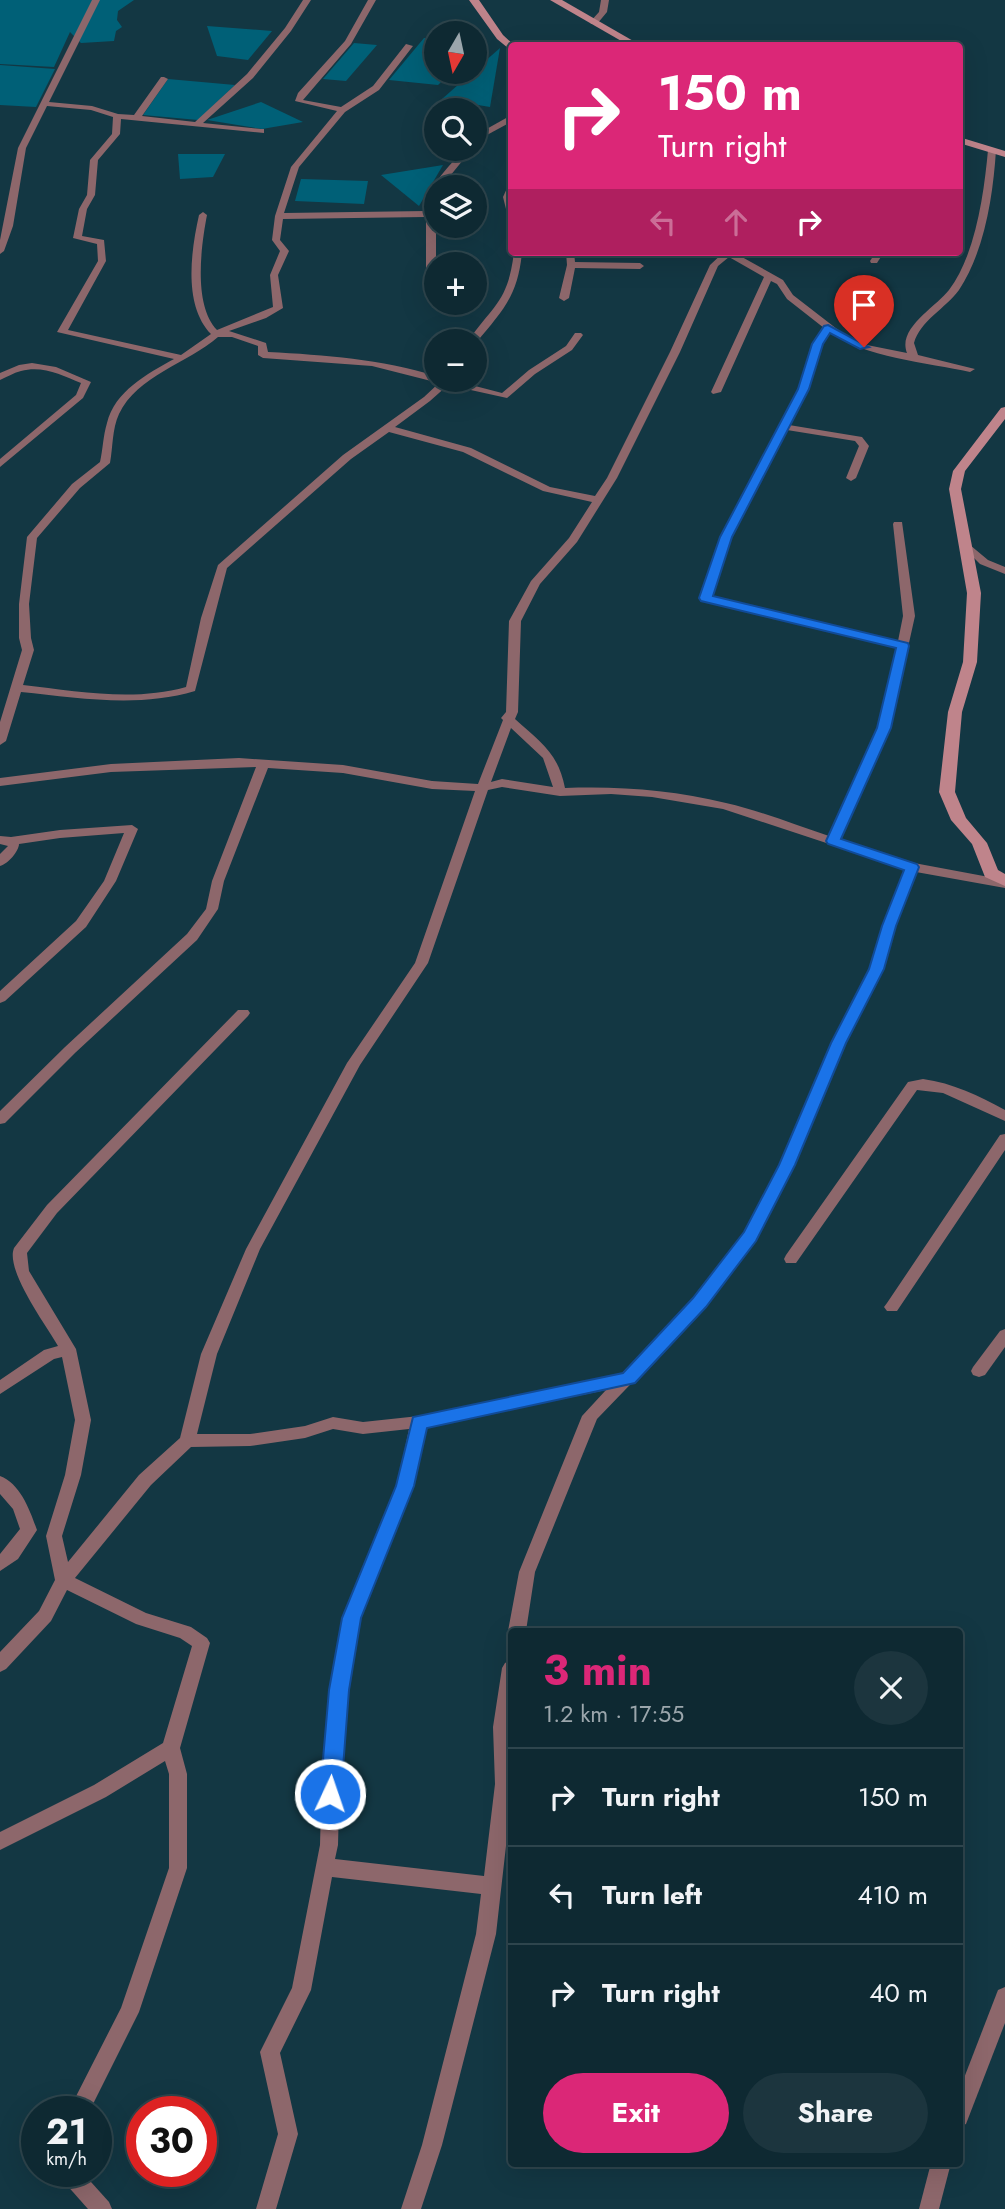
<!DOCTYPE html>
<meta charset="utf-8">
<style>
body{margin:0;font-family:Jost,sans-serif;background:#1c353e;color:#f1f3f6;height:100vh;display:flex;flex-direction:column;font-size:26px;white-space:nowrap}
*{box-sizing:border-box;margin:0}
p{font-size:23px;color:#9ba6ac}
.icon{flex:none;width:38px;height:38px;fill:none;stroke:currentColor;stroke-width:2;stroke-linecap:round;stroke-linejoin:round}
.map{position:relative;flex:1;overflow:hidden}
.details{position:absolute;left:508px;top:1628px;width:455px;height:539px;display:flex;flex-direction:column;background:#0e2932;border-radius:7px;box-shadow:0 7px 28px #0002,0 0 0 2px #2e454d}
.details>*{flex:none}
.hud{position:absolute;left:508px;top:42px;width:455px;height:214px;border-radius:7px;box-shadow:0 7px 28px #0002,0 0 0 2px #2e454d;background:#db2777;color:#fff;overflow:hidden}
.needle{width:46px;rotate:189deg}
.buttons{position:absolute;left:424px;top:21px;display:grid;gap:14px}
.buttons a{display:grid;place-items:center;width:63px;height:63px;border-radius:50%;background:#0e2932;box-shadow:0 7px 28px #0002,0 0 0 2px #2e454d;font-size:35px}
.speed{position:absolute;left:21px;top:2096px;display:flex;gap:14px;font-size:35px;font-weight:700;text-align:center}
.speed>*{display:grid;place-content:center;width:91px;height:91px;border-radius:50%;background:#0e2932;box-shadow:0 7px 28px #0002,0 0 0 2px #2e454d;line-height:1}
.speed small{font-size:18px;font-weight:400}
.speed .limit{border:10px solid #d22;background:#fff;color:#111}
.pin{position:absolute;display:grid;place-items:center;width:60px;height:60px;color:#fff;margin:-72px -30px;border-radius:50% 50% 50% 0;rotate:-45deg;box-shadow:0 0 7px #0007}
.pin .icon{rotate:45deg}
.me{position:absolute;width:77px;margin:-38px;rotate:3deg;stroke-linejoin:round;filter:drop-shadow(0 0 5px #0008)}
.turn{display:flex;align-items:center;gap:24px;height:147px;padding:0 35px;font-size:32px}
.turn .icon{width:91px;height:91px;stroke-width:2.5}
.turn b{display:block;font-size:49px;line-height:60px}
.lanes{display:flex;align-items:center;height:66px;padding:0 35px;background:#0003;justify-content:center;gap:35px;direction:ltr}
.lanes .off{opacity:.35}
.round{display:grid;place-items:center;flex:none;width:74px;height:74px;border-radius:37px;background:#1c353e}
.summary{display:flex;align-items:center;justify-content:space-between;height:119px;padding:0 35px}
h1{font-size:42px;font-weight:700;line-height:52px;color:#db2777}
.action{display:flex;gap:14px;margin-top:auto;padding:14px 35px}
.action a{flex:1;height:80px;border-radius:42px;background:#db2777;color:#fff;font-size:28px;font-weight:700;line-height:80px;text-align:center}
.action a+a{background:#1c353e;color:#f1f3f6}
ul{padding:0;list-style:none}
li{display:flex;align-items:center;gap:21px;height:98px;padding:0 35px;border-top:2px solid #2e454d}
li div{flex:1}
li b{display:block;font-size:26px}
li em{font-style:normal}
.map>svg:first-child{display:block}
.green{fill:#006077}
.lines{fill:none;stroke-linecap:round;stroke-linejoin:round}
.street{fill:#8d676b;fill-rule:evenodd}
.secondary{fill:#bf848b;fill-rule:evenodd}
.route{fill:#1a73e8;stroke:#114b97;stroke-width:2}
</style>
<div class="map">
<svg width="1005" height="2209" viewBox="0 0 1005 2209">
<rect width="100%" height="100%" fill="#133743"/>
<g class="green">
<polygon points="0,0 134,0 118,11 117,20 122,27 116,31 114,41 81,43 70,32 54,67 0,64"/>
<polygon points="207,26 272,31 248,60 217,56"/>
<polygon points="424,38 436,39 436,72 451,72 438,85 389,80"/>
<polygon points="354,43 377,45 346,81 323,79"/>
<polygon points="500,48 490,107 442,99"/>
<polygon points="0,65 55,69 36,107 0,105"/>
<polygon points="168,79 235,85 198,120 143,115"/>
<polygon points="261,102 303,122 262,129 207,120"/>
<polygon points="178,154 225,154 213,177 180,179"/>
<polygon points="443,165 419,206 381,175"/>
<polygon points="301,179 368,181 364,204 295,201"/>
</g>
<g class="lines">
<g class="street">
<path d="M92,0H100L49,102L92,106L118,114L134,115L161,77H164L168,79L142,116L195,122L247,74L285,28L303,0H311L291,31L253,78L203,123L261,129H264V133L121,119L120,134L98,160L95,195L87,209L82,236L104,240L106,261L68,330L181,355L211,334C183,305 191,251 199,215L203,212L207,215C201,246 193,305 217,330L273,307L270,275L280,251L272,240L275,216L291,167L337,111L295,101L298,93L345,41L368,0H376L351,44L303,100L341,107L373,86L406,44L413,46L379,90L345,112L299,167L284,213L426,211C426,187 449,167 464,149H472L441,187H436V280L431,283L426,280V217L283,219L280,240L289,251L278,275L283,308L266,318L229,331L266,343L268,352C325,355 381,359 436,376V380H452L502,393L529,370L566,346L575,333H581L583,335L572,350L535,374L507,398L448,385L430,401L395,427L471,448L550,487L595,496L607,478L670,352L710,265L724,252H733L783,280L793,295L846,336L867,345L907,353C897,328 936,307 949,290C976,254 984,193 988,150L992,148L996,150C993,196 985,250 959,290C946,308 920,321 914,343L918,355L975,369L970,372C929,363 862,357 830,332L822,344L808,389L789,425L862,437L869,446L856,478L851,481L846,478L859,446L855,441L787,430L731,537L712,596L898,641L903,616L893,524L894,522H902L915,616L890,728L840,839L914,863L1005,880V888L916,872L895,926L884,969L846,1043L794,1165L755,1240L705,1307L597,1419L535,1572L526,1631H511V1636L508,1631L519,1572L582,1416L606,1390L426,1427L413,1486L361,1618L348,1690L340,1769L338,1845L335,1859L484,1876L495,1784L493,1727L502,1668L505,1663L511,1660V1802L496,1934L442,2145L421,2209H401L422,2145L476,1934L481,1894L332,1877L311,1990L280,2053L298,2134L276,2209H256L278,2134L260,2052L292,1988L320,1845L322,1769L330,1690L343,1618L397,1486L409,1429L363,1434L333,1429L305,1438L250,1446L191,1447L151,1485L75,1578L146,1613L191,1627L207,1638L210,1643L180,1748L187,1774V1868L139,2012L89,2112H68L121,2008L169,1868V1774L165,1761L106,1797L0,1850V1832L94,1785L163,1743L192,1646L180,1638L136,1624L67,1590L51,1621L6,1669L0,1672V1652L39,1611L55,1580L46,1536L65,1475L75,1420L62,1357L54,1359L0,1394V1380L44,1350L58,1346C46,1325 5,1270 14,1248L47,1205L238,1010H248L250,1013L248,1016L57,1213L27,1253L29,1271L76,1349L91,1420L81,1475L62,1536L68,1562L139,1475L180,1438L201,1354L246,1249L347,1063L415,963L475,791L432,789L343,773L268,768L224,881L218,909L197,940L75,1053L5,1123L0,1124V1111L65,1047L187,934L206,909L212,881L256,767L111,772L0,786V778L111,764L239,758L343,765L432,781L478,784L503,720L501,718L506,712L509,621L531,581L569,538L592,502L543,491L463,452L389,432L351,459L227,568L195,691C138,708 79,698 21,692L6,741L0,745V722L22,650L19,638V604L27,537L72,484L100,462C103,449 103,436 107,423C115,391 147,374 174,359L57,332L98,261L97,244L73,238L79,209L87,195L90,160L112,134L113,117L91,110L47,106L26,148L13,226L4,251L0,254V240L18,148ZM729,257L764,277L711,392L713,394L721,392L771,281L777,284L787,299L824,328L812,344L798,389L721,537L701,598L702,600L897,648L878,728L829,836C795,825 761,811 726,803C673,790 620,786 565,788C558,752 540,742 515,719L518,712L521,621L540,584L577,542L617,478L680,352L718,266ZM218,337H232L258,346V355L263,358L372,366L439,383L424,397L343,455L218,565L201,618L186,687C133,702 76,691 23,685L34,650L31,638L29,604L37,538L80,488L110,463C113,447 112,429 119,414C137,376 188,363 218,337ZM511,728L543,758L553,787L502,779L491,782ZM502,787L560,796L611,794L652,797L723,809L905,869L883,926L870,969L832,1043L780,1165L744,1233L695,1299L621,1374L419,1416L363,1422L333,1417L305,1426L250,1434H197L217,1354L260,1249L360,1065L428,963L488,790Z"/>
<polygon points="601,0 609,0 607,12 597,24 591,24 590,22 599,12"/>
<polygon points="508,117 511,117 511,122 474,142 474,136"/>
<polygon points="511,185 511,216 507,213 503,197 508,186"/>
<path d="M514,252H522C518,296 503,310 476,343L468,341C494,304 508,302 514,252Z"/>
<polygon points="566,252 574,252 575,262 640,263 644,266 640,269 575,268 569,298 564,301 559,298 567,265"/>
<polygon points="809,252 817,252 817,253 813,256"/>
<polygon points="876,252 884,252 877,263 871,263 870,261"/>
<path d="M32,363L56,367L91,382L83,398L0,467V459L76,395L81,383C62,375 42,365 21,371C13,373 7,377 0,380V373L19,365Z"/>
<polygon points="964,540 988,560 1005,567 1005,574 980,564 959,543"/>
<path d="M132,825L138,829L116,881L86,927L5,1001L0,1003V991L76,921L104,881L124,833L60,838L19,844C19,851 8,864 0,866V854L8,846L0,844V836L11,837L60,830Z"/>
<path d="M923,1079C953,1083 979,1096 1005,1110V1121L943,1093L917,1090L796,1263H786L784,1259L786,1255L908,1082Z"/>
<polygon points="1005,1134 1005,1150 897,1311 887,1311 884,1307 887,1303 1000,1135"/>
<polygon points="1005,1329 1005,1347 985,1375 979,1377 973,1375 971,1371 973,1367 1000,1331"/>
<path d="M0,1476C21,1484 30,1511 37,1530L18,1559L0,1571V1554L20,1529L13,1509L0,1494Z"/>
<polygon points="1005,1987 1005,2023 966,2124 959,2127 959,2091 998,1990"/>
<polygon points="931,2163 951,2163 939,2209 919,2209"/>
<polygon points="62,2172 82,2172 109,2202 112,2209 88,2209 65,2183"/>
</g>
<g class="secondary">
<polygon points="469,0 479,0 503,35 515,46 508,48 497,39"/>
<polygon points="550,0 562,0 642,46 630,46"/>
<polygon points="959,137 1005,151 1005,157 959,143"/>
<polygon points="1005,407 1005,419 965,471 961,489 981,593 977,662 962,712 955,792 966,818 987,843 998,870 1005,874 1005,886 985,877 972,844 951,820 939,792 948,712 963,662 967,593 949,489 953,471 1001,408"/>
</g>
</g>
<polygon class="route" points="828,325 869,347 860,349 830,333 823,344 809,389 732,537 713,596 908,643 909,646 891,728 841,839 917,864 919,867 896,926 884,969 846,1043 795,1165 756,1241 706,1307 635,1383 427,1428 414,1486 361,1618 349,1690 341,1794 338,1801 330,1804 323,1801 320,1794 329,1690 342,1618 396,1486 413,1417 623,1373 693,1298 744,1232 779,1165 831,1043 869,969 882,926 904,870 828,844 826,841 877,728 896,648 701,601 699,598 720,537 798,389 812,344 824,326"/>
</svg>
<div class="buttons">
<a><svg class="needle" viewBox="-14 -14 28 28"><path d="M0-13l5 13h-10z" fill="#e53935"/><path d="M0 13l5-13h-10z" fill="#9ba6ac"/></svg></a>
<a><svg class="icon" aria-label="search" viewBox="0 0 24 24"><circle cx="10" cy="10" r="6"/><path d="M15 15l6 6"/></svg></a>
<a><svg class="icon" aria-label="layers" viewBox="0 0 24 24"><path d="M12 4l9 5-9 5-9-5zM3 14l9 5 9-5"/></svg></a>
<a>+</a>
<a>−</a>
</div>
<div class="speed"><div>21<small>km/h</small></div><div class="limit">30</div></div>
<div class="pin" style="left:864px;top:347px;background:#d93025"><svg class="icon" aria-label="arrive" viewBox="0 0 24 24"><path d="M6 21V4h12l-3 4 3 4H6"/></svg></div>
<svg class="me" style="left:330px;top:1794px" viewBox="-20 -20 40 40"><circle r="17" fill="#1a73e8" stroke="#fff" stroke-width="3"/><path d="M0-11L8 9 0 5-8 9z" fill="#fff"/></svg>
<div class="hud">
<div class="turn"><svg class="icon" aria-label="right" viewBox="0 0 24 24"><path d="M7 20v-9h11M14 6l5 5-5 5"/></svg><div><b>150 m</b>Turn right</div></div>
<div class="lanes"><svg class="icon off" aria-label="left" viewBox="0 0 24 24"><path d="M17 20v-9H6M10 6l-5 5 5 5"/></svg><svg class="icon off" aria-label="ahead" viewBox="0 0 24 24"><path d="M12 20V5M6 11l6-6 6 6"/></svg><svg class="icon" aria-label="right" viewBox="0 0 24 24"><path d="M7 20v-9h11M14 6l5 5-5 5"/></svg></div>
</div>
<section class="details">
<div class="summary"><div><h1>3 min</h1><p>1.2 km · 17:55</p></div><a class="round"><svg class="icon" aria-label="close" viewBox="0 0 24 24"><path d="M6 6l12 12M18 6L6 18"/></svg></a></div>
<ul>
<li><svg class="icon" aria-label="right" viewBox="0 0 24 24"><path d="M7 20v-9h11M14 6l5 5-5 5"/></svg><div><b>Turn right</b></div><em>150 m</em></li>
<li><svg class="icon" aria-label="left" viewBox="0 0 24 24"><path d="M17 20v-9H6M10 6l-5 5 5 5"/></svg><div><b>Turn left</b></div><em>410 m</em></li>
<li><svg class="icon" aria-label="right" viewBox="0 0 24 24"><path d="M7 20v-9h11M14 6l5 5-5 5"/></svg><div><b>Turn right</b></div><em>40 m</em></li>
</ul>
<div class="action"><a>Exit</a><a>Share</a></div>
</section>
</div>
